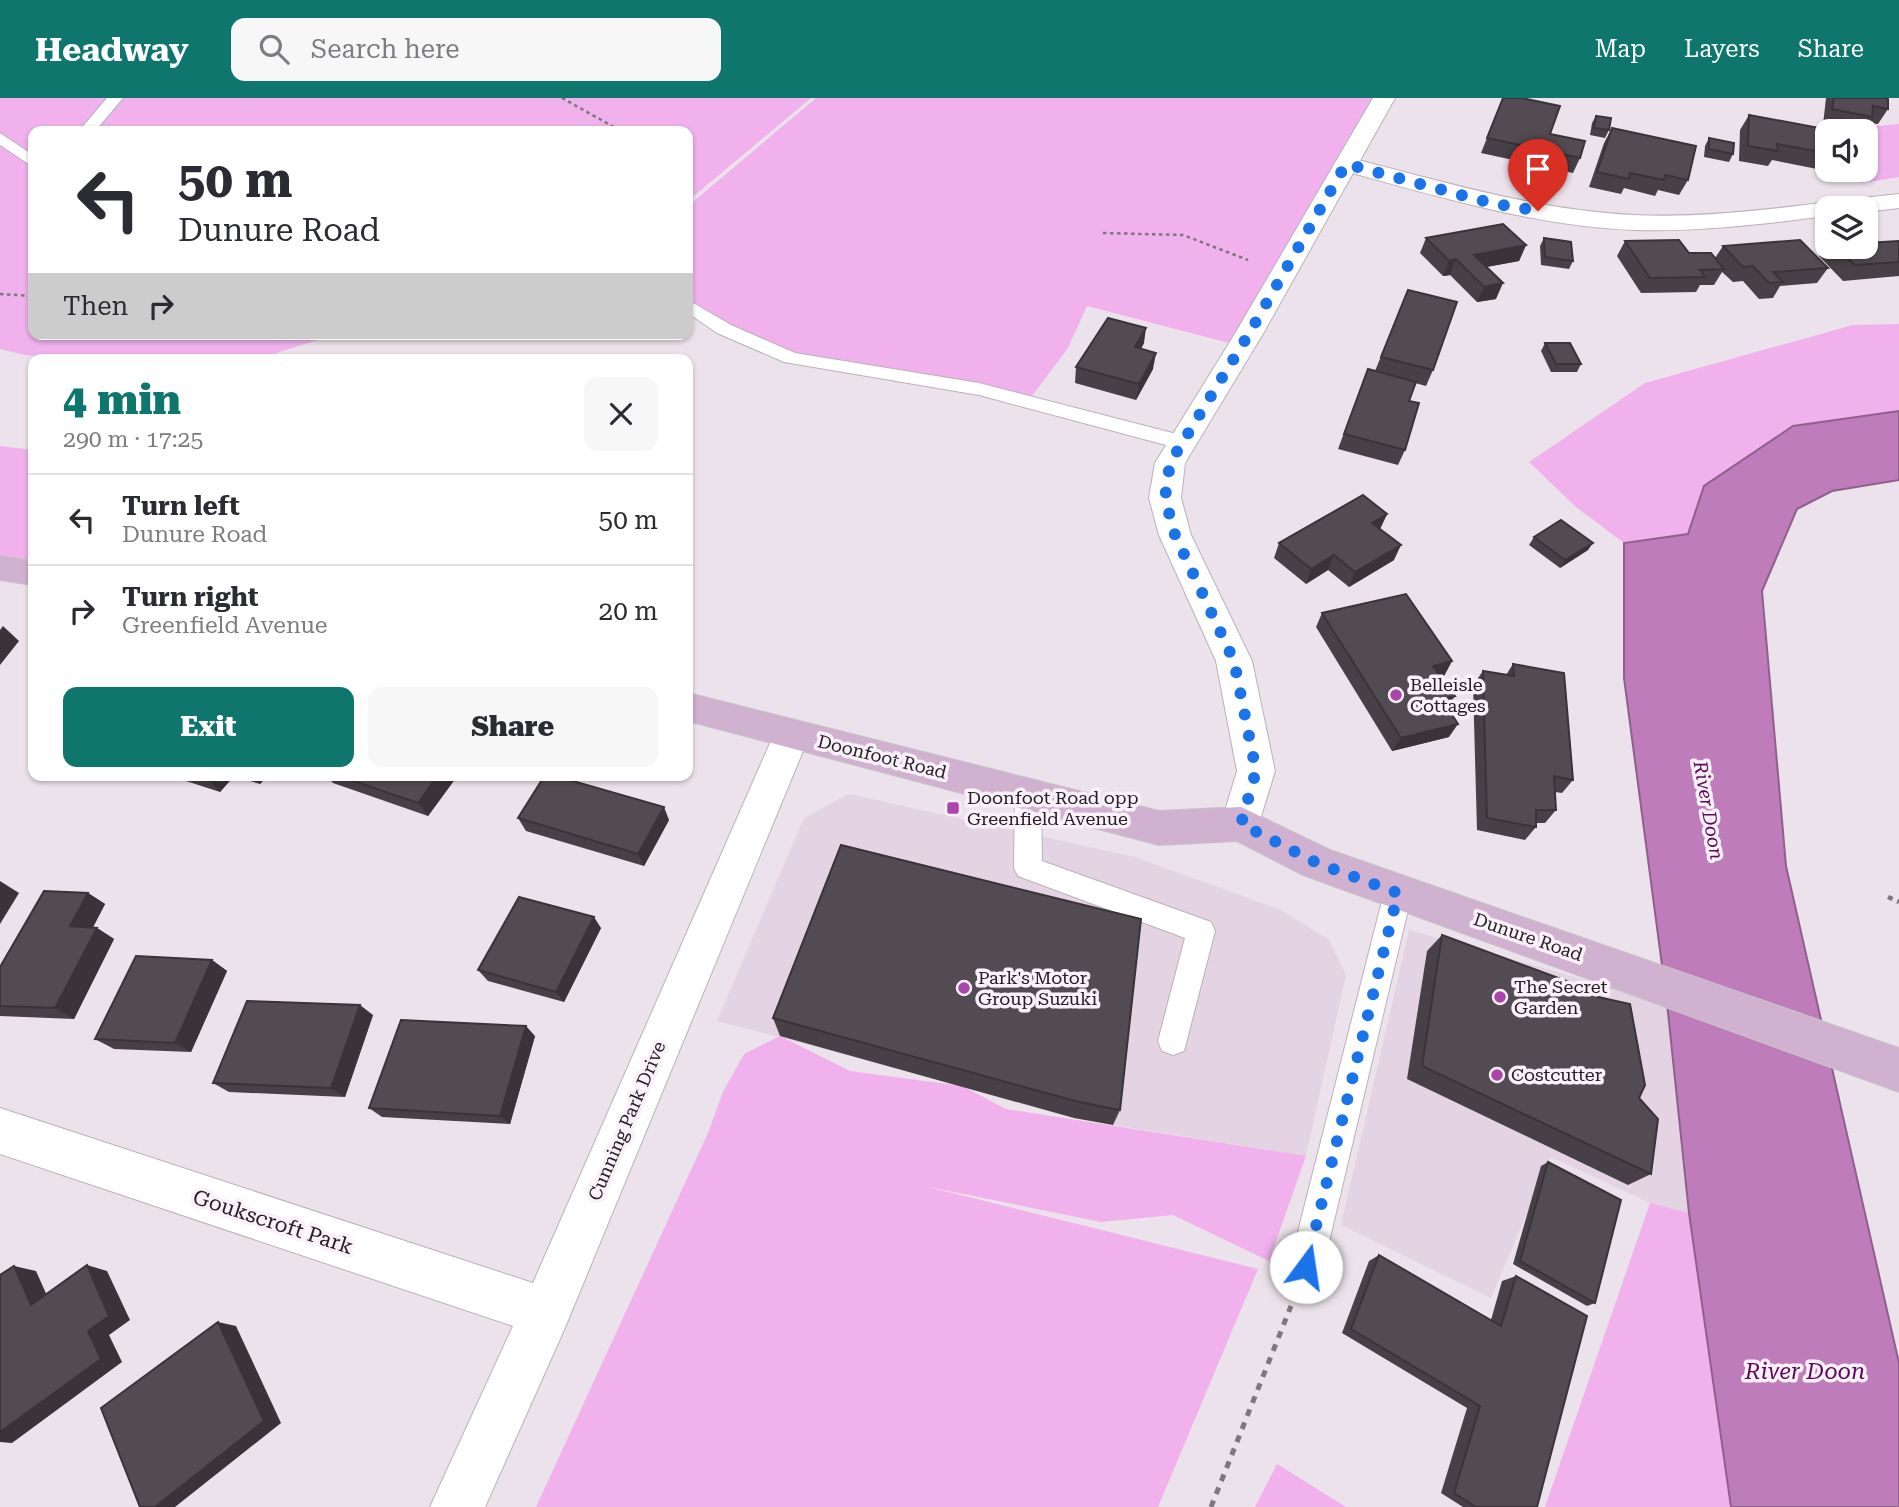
<!DOCTYPE html>
<meta charset="utf-8">
<style>
body{margin:0;font-family:"Roboto Serif",serif;background:#f7f7f7;color:#2b2b33;height:100vh;display:flex;flex-direction:column;font-size:26px;white-space:nowrap}
*{box-sizing:border-box;margin:0}
p{font-size:23px;color:#7c7c81}
.icon{flex:none;width:38px;height:38px;fill:none;stroke:currentColor;stroke-width:2;stroke-linecap:round;stroke-linejoin:round}
.map{position:relative;flex:1;overflow:hidden}
.panel{position:absolute;left:28px;top:256px;width:665px;height:427px;display:flex;flex-direction:column;background:#fff;border-radius:14px;box-shadow:0 2px 5px #0004}
.panel>*{flex:none}
.banner{position:absolute;left:28px;top:28px;width:665px;height:214px;border-radius:14px;box-shadow:0 2px 5px #0004;background:#fff;color:#2b2b33;overflow:hidden}
.buttons{position:absolute;left:1815px;top:21px;display:grid;gap:14px}
.buttons a{display:grid;place-items:center;width:63px;height:63px;border-radius:14px;background:#fff;box-shadow:0 2px 5px #0004;font-size:35px}
.pin{position:absolute;display:grid;place-items:center;width:60px;height:60px;color:#fff;margin:-72px -30px;border-radius:50% 50% 50% 0;rotate:-45deg;box-shadow:0 0 7px #0007}
.pin .icon{rotate:45deg}
.me{position:absolute;width:77px;margin:-38px;rotate:14deg;stroke-linejoin:round;filter:drop-shadow(0 0 5px #0008)}
.turn{display:flex;align-items:center;gap:24px;height:147px;padding:0 35px;font-size:32px}
.turn .icon{width:91px;height:91px;stroke-width:2.5}
.turn b{display:block;font-size:49px;line-height:60px}
.then{display:flex;align-items:center;height:66px;padding:0 35px;background:#0003;gap:14px;font-size:26px}
.round{display:grid;place-items:center;flex:none;width:74px;height:74px;border-radius:14px;background:#f7f7f7}
.summary{display:flex;align-items:center;justify-content:space-between;height:119px;padding:0 35px}
h1{font-size:42px;font-weight:800;line-height:52px;color:#0f766e}
.button{display:flex;gap:14px;margin-top:auto;padding:14px 35px}
.button a{flex:1;height:80px;border-radius:14px;background:#0f766e;color:#fff;font-size:28px;font-weight:800;line-height:80px;text-align:center}
.button a+a{background:#f7f7f7;color:#2b2b33}
ul{padding:0;list-style:none}
li{display:flex;align-items:center;gap:21px;height:91px;padding:0 35px;border-top:2px solid #e1e1e2}
li div{flex:1}
li b{display:block;font-size:26px}
li em{font-style:normal}
header{display:flex;align-items:center;gap:42px;box-sizing:border-box;height:98px;padding:0 35px;background:#0f766e;color:#fff}
header strong{font-size:33px}
nav{display:flex;gap:38px;margin-inline-start:auto;font-size:24px}
.search{width:490px;height:63px;background:#f7f7f7;display:flex;align-items:center;gap:18px;box-sizing:border-box;padding:0 24px;border-radius:14px;color:#7c7c81;font-size:26px}
.map>svg:first-child{display:block}
.built{fill:#e4d4e3}
.green{fill:#f0b1ec}
.water{fill:#be7cba;stroke:#90608d;stroke-width:2}
.lines{fill:none;stroke-linecap:round;stroke-linejoin:round}
.service-casing{stroke:#bab1b9;stroke-width:2}
.minor-casing{stroke:#bab1b9;stroke-width:2}
.tertiary-casing{stroke:#bab1b9;stroke-width:2}
.primary-casing{stroke:#c6c5c6;stroke-width:2}
.path-far2{stroke:#7e787d;stroke-width:2.5;stroke-dasharray:3.5 3.5;stroke-linecap:butt}
.path-far1{stroke:#7e787d;stroke-width:4.5;stroke-dasharray:5 5;stroke-linecap:butt}
.path{stroke:#7e787d;stroke-width:5;stroke-dasharray:7 7;stroke-linecap:butt}
.service{fill:#fff;fill-rule:evenodd}
.minor{fill:#fff;fill-rule:evenodd}
.tertiary{fill:#fff;fill-rule:evenodd}
.primary{fill:#d1b1d0;fill-rule:evenodd}
.wall{fill:#474047}
.shaded-wall{fill:#3a3439}
.building{fill:#534b52;stroke:#3a3439;stroke-width:2}
.route{stroke:#1a73e8;stroke-width:12;stroke-dasharray:0 21.6}
.poi-dot{fill:#ac45a9;stroke:#faf0f9;stroke-width:2.5}
.labels{text-anchor:middle;stroke-width:7;stroke-linejoin:round;paint-order:stroke}
.poi-label{font-size:18px;fill:#232023;stroke:#faf0f9;text-anchor:start}
.street-label{font-size:18px;fill:#232023;stroke:#faf0f9}
.water-label{font-size:19px;font-style:italic;fill:#5b085a;stroke:#faf0f9}
.near-street-label{font-size:21px;fill:#232023;stroke:#faf0f9}
.near-water-label{font-size:23px;font-style:italic;fill:#5b085a;stroke:#faf0f9}
</style>
<header>
<strong>Headway</strong>
<div class="search"><svg class="icon" aria-label="search" viewBox="0 0 24 24"><circle cx="10" cy="10" r="6"/><path d="M15 15l6 6"/></svg>Search here</div>
<nav><a>Map</a><a>Layers</a><a>Share</a></nav>
</header>
<div class="map">
<svg width="1899" height="1409" viewBox="0 0 1899 1409">
<rect width="100%" height="100%" fill="#ece2eb"/>
<g class="built">
<polygon points="849,696 1135,759 1281,812 1329,842 1346,877 1306,1058 1113,1027 717,923 804,720"/>
<polygon points="1409,832 1667,905 1689,1115 1650,1105 1551,1059 1491,1200 1341,1127"/>
</g>
<g class="green">
<polygon points="0,0 811,0 688,103 688,33 33,33 33,236 337,236 257,261 76,261 25,257 0,251"/>
<polygon points="816,0 1384,0 1241,248 1087,208 1068,250 1029,302 831,268 724,231 688,207 688,108"/>
<polygon points="1899,26 1899,79 1862,85 1854,72 1866,72 1866,33 1832,32"/>
<polygon points="1899,226 1899,313 1793,328 1704,388 1688,436 1624,445 1576,409 1529,364 1645,285 1853,227"/>
<polygon points="0,348 33,352 33,474 0,469"/>
<polygon points="780,938 850,973 962,988 1006,1011 1306,1058 1269,1163 1173,1117 1101,1124 924,1088 1258,1171 1158,1409 536,1409 708,1035 723,994 744,956"/>
<polygon points="1650,1105 1689,1115 1731,1409 1545,1409"/>
<polygon points="1277,1366 1346,1409 1255,1409"/>
</g>
<polygon class="water" points="1899,313 1899,382 1832,393 1797,411 1762,493 1786,768 1899,1265 1899,1409 1731,1409 1689,1115 1667,905 1624,580 1624,445 1688,436 1704,388 1793,328"/>
<g class="lines">
<g class="service-casing">
<g id="service">
<polygon points="107,0 123,0 95,33 79,33"/>
<polygon points="0,35 33,57 33,69 0,47"/>
<polygon points="688,202 731,227 795,255 979,285 1188,339 1191,344 1181,351 979,297 784,264 717,235 688,215"/>
<polygon points="1028,685 1037,688 1041,696 1042,763 1211,824 1215,833 1184,953 1173,957 1162,953 1158,943 1185,840 1018,778 1014,770 1015,696 1019,688"/>
<polygon points="1398,783 1408,786 1412,795 1323,1169 1318,1181 1306,1186 1294,1181 1289,1169 1384,795 1388,786"/>
</g>
</g>
<g class="minor-casing">
<g id="minor">
<path d="M1346,59C1441,83 1535,112 1633,117C1722,121 1811,105 1899,96V110L1866,114V110H1827V118C1763,126 1700,134 1635,132C1534,128 1435,98 1338,71L1334,66L1338,61Z"/>
<polygon points="792,621 805,626 810,636 564,1232 485,1409 430,1409 513,1228 0,1056 0,1010 533,1185 774,636 779,626"/>
</g>
</g>
<g class="tertiary-casing">
<polygon id="tertiary" points="1373,0 1395,0 1264,234 1185,365 1181,400 1191,437 1252,563 1275,673 1255,738 1241,743 1227,738 1221,726 1237,673 1216,563 1159,437 1149,400 1155,365 1236,234"/>
</g>
<g class="primary-casing">
<g id="primary">
<polygon points="0,458 33,463 33,487 0,482"/>
<polygon points="688,595 1159,713 1241,709 1330,752 1899,950 1899,994 1303,777 1237,743 1159,747 688,623"/>
</g>
</g>
<g class="path-far2">
<polyline points="562,0 621,33"/>
<polyline points="1103,135 1183,137 1248,162"/>
<polyline points="0,196 33,198"/>
</g>
<polyline class="path-far1" points="1888,799 1899,804"/>
<polyline class="path" points="1211,1409 1291,1208"/>
<use href="#service" class="service"/>
<use href="#minor" class="minor"/>
<use href="#tertiary" class="tertiary"/>
<use href="#primary" class="primary"/>
</g>
<g class="wall">
<polygon points="1503,0 1580,60 1573,75 1481,55"/>
<polygon points="1826,0 1886,0 1888,11 1878,26 1868,25 1863,33 1856,33 1823,27"/>
<polygon points="1749,17 1827,55 1817,71 1772,62 1768,68 1739,63 1740,32"/>
<polygon points="1596,18 1609,32 1605,40 1590,37 1592,25"/>
<polygon points="1612,30 1688,82 1679,97 1658,92 1655,98 1624,90 1621,96 1589,89 1604,45"/>
<polygon points="1709,40 1733,56 1729,64 1704,59 1705,48"/>
<polygon points="1426,140 1526,147 1519,163 1487,169 1496,201 1477,204 1450,177 1443,178 1420,155"/>
<polygon points="1544,140 1573,163 1569,171 1541,167 1540,148"/>
<polygon points="1625,143 1715,160 1723,148 1828,170 1817,185 1780,188 1773,200 1759,201 1743,183 1733,184 1722,174 1714,187 1700,187 1696,194 1641,195 1617,158"/>
<polygon points="1899,143 1899,178 1843,183 1819,158 1827,147 1827,149 1866,149"/>
<polygon points="1408,192 1433,272 1426,288 1415,285 1409,303 1405,352 1398,367 1338,351 1368,271 1375,273"/>
<polygon points="1144,245 1141,251 1153,271 1136,302 1075,285 1076,269"/>
<polygon points="1545,245 1581,266 1577,274 1551,274 1541,253"/>
<polygon points="1387,416 1380,431 1394,462 1349,489 1328,472 1306,486 1274,460 1279,445"/>
<polygon points="1534,439 1588,452 1560,470 1529,447"/>
<polygon points="1322,515 1452,563 1444,578 1441,578 1447,610 1449,639 1392,653 1316,529"/>
<polygon points="1513,566 1573,682 1562,695 1555,694 1556,712 1545,725 1536,725 1536,729 1525,742 1477,732 1473,587 1483,573 1506,577"/>
<polygon points="179,677 268,677 260,686 234,678 220,694 183,682"/>
<polygon points="326,677 458,677 428,718 333,685"/>
<polygon points="518,720 669,722 644,768 526,733"/>
<polygon points="88,795 105,806 93,829 97,830 114,841 74,921 0,918 0,869"/>
<polygon points="601,830 564,904 488,883 478,872"/>
<polygon points="1442,837 1598,899 1639,1000 1651,1076 1628,1087 1407,981 1427,853"/>
<polygon points="212,862 227,873 191,954 114,951 95,941"/>
<polygon points="373,917 345,999 229,994 213,985"/>
<polygon points="773,920 1120,1012 1113,1027 1074,1020 780,938"/>
<polygon points="535,938 510,1026 382,1019 369,1010"/>
<polygon points="1548,1064 1595,1205 1587,1208 1513,1166 1541,1068"/>
<polygon points="1379,1157 1491,1222 1502,1183 1516,1178 1537,1409 1463,1409 1441,1395 1467,1310 1342,1235 1369,1163"/>
</g>
<g class="shaded-wall">
<polygon points="1526,147 1519,163 1468,172 1474,157"/>
<polygon points="1456,161 1450,177 1443,178 1449,163"/>
<polygon points="1503,185 1496,201 1477,204 1484,189"/>
<polygon points="1146,230 1144,245 1132,265 1135,249"/>
<polygon points="1156,255 1153,271 1136,302 1139,286"/>
<polygon points="1387,416 1380,431 1372,425"/>
<polygon points="1593,445 1588,452 1560,470 1565,462"/>
<polygon points="1401,447 1394,462 1349,489 1355,474"/>
<polygon points="1334,457 1328,472 1306,486 1311,471"/>
<polygon points="3,528 19,543 0,567 0,532"/>
<polygon points="1452,563 1444,578 1425,582 1433,568"/>
<polygon points="1455,598 1446,612 1442,601"/>
<polygon points="1458,626 1449,639 1392,653 1401,640"/>
<polygon points="210,677 234,678 220,694 207,681"/>
<polygon points="251,677 268,677 260,686"/>
<polygon points="438,677 458,677 428,718 418,705"/>
<polygon points="664,709 669,722 644,768 638,756"/>
<polygon points="0,783 19,795 0,826"/>
<polygon points="88,795 105,806 88,839 70,828"/>
<polygon points="594,819 601,830 564,904 556,894"/>
<polygon points="97,830 114,841 74,921 55,910"/>
<polygon points="212,862 227,873 191,954 175,945"/>
<polygon points="360,907 373,917 345,999 331,990"/>
<polygon points="526,928 535,938 510,1026 500,1018"/>
<polygon points="87,1167 107,1173 130,1222 109,1237 122,1264 12,1345 0,1344 0,1334 88,1233"/>
<polygon points="14,1168 36,1173 53,1211 31,1207"/>
<polygon points="218,1224 236,1228 281,1325 175,1409 155,1409"/>
</g>
<g class="building">
<polygon points="1503,0 1522,0 1560,8 1550,36 1585,43 1580,60 1487,40"/>
<polygon points="1834,0 1886,0 1888,1 1888,11 1873,8 1872,19 1832,11"/>
<polygon points="1749,17 1825,31 1827,55 1777,46 1778,53 1748,48"/>
<polygon points="1596,18 1611,20 1609,32 1594,30"/>
<polygon points="1612,30 1696,48 1688,82 1665,77 1664,82 1630,75 1629,81 1597,74"/>
<polygon points="1709,40 1734,45 1733,56 1709,51"/>
<polygon points="1503,126 1526,147 1474,157 1503,185 1484,189 1456,161 1449,163 1426,140"/>
<polygon points="1544,140 1571,144 1573,163 1545,159"/>
<polygon points="1679,142 1689,155 1711,155 1724,171 1700,172 1705,179 1650,180 1625,143"/>
<polygon points="1800,142 1828,170 1773,174 1783,184 1769,185 1753,168 1743,169 1723,148"/>
<polygon points="1899,143 1899,164 1855,167 1836,149 1866,149 1866,145"/>
<polygon points="1408,192 1457,204 1433,272 1381,259"/>
<polygon points="1108,220 1146,230 1135,249 1156,255 1139,286 1076,269"/>
<polygon points="1545,245 1570,245 1581,266 1556,266"/>
<polygon points="1368,271 1416,284 1409,303 1419,305 1405,352 1344,336"/>
<polygon points="1363,397 1387,416 1372,425 1401,447 1355,474 1334,457 1311,471 1279,445"/>
<polygon points="1561,422 1593,445 1565,462 1534,439"/>
<polygon points="1406,496 1452,563 1433,568 1455,598 1442,601 1458,626 1401,640 1322,515"/>
<polygon points="1513,566 1564,575 1573,682 1554,678 1556,712 1536,712 1536,729 1487,720 1483,573 1514,578"/>
<polygon points="197,677 210,677 207,681"/>
<polygon points="336,677 438,677 418,705"/>
<polygon points="545,677 552,677 664,709 638,756 518,720"/>
<polygon points="841,747 1141,821 1120,1012 1079,1004 773,920"/>
<polygon points="44,793 88,795 70,828 97,830 55,910 0,908 0,869"/>
<polygon points="519,799 594,819 556,894 478,872"/>
<polygon points="1442,837 1599,895 1598,899 1630,906 1645,987 1639,1000 1658,1021 1651,1076 1422,968"/>
<polygon points="136,858 212,862 175,945 95,941"/>
<polygon points="247,903 360,907 331,990 213,985"/>
<polygon points="401,922 526,928 500,1018 369,1010"/>
<polygon points="1548,1064 1621,1102 1595,1205 1520,1163"/>
<polygon points="1379,1157 1501,1228 1516,1178 1587,1218 1537,1409 1476,1409 1454,1395 1480,1308 1351,1231"/>
<polygon points="87,1167 109,1218 88,1233 101,1261 0,1334 0,1177 14,1168 31,1207"/>
<polygon points="218,1224 264,1323 155,1409 140,1409 101,1310"/>
</g>
<g class="lines">
<polyline class="route" points="1306,1169 1398,795 1317,765 1241,726 1256,673 1234,563 1175,437 1165,400 1170,365 1250,234 1346,66 1491,105 1538,113"/>
</g>
<g class="poi-dot">
<circle cx="1396" cy="597" r="7"/>
<rect x="946" y="703" width="14" height="14" rx="3.5"/>
<circle cx="964" cy="890" r="7"/>
<circle cx="1500" cy="899" r="7"/>
<circle cx="1497" cy="977" r="7"/>
</g>
<g class="labels">
<g class="poi-label">
<text x="1410" y="593">Belleisle<tspan x="1410" dy="21">Cottages</tspan></text>
<text x="967" y="706">Doonfoot Road opp<tspan x="967" dy="21">Greenfield Avenue</tspan></text>
<text x="978" y="886">Park's Motor<tspan x="978" dy="21">Group Suzuki</tspan></text>
<text x="1514" y="895">The Secret<tspan x="1514" dy="21">Garden</tspan></text>
<text x="1511" y="983">Costcutter</text>
</g>
<g class="street-label">
<text transform="translate(882 659) rotate(14)" y="6">Doonfoot Road</text>
<text transform="translate(1528 839) rotate(19)" y="6">Dunure Road</text>
<text transform="translate(627 1023) rotate(-67)" y="6">Cunning Park Drive</text>
</g>
<g class="water-label">
<text transform="translate(1709 712) rotate(80)" y="7">River Doon</text>
</g>
<g class="near-street-label">
<text transform="translate(273 1124) rotate(18)" y="7">Goukscroft Park</text>
</g>
<g class="near-water-label">
<text x="1805" y="1281">River Doon</text>
</g>
</g>
</svg>
<div class="buttons">
<a><svg class="icon" aria-label="sound" viewBox="0 0 24 24"><path d="M4 9h4l5-4v14l-5-4H4zM17 9q2 3 0 6"/></svg></a>
<a><svg class="icon" aria-label="layers" viewBox="0 0 24 24"><path d="M12 4l9 5-9 5-9-5zM3 14l9 5 9-5"/></svg></a>
</div>
<div class="pin" style="left:1538px;top:113px;background:#d93025"><svg class="icon" aria-label="arrive" viewBox="0 0 24 24"><path d="M6 21V4h12l-3 4 3 4H6"/></svg></div>
<svg class="me" style="left:1306px;top:1169px" viewBox="-20 -20 40 40"><circle r="19" fill="#fff"/><path d="M0-13L10 11 0 6-10 11z" fill="#1a73e8"/></svg>
<div class="banner">
<div class="turn"><svg class="icon" aria-label="left" viewBox="0 0 24 24"><path d="M17 20v-9H6M10 6l-5 5 5 5"/></svg><div><b>50 m</b>Dunure Road</div></div>
<div class="then">Then<svg class="icon" aria-label="right" viewBox="0 0 24 24"><path d="M7 20v-9h11M14 6l5 5-5 5"/></svg></div>
</div>
<section class="panel">
<div class="summary"><div><h1>4 min</h1><p>290 m · 17:25</p></div><a class="round"><svg class="icon" aria-label="close" viewBox="0 0 24 24"><path d="M6 6l12 12M18 6L6 18"/></svg></a></div>
<ul>
<li><svg class="icon" aria-label="left" viewBox="0 0 24 24"><path d="M17 20v-9H6M10 6l-5 5 5 5"/></svg><div><b>Turn left</b><p>Dunure Road</p></div><em>50 m</em></li>
<li><svg class="icon" aria-label="right" viewBox="0 0 24 24"><path d="M7 20v-9h11M14 6l5 5-5 5"/></svg><div><b>Turn right</b><p>Greenfield Avenue</p></div><em>20 m</em></li>
</ul>
<div class="button"><a>Exit</a><a>Share</a></div>
</section>
</div>
